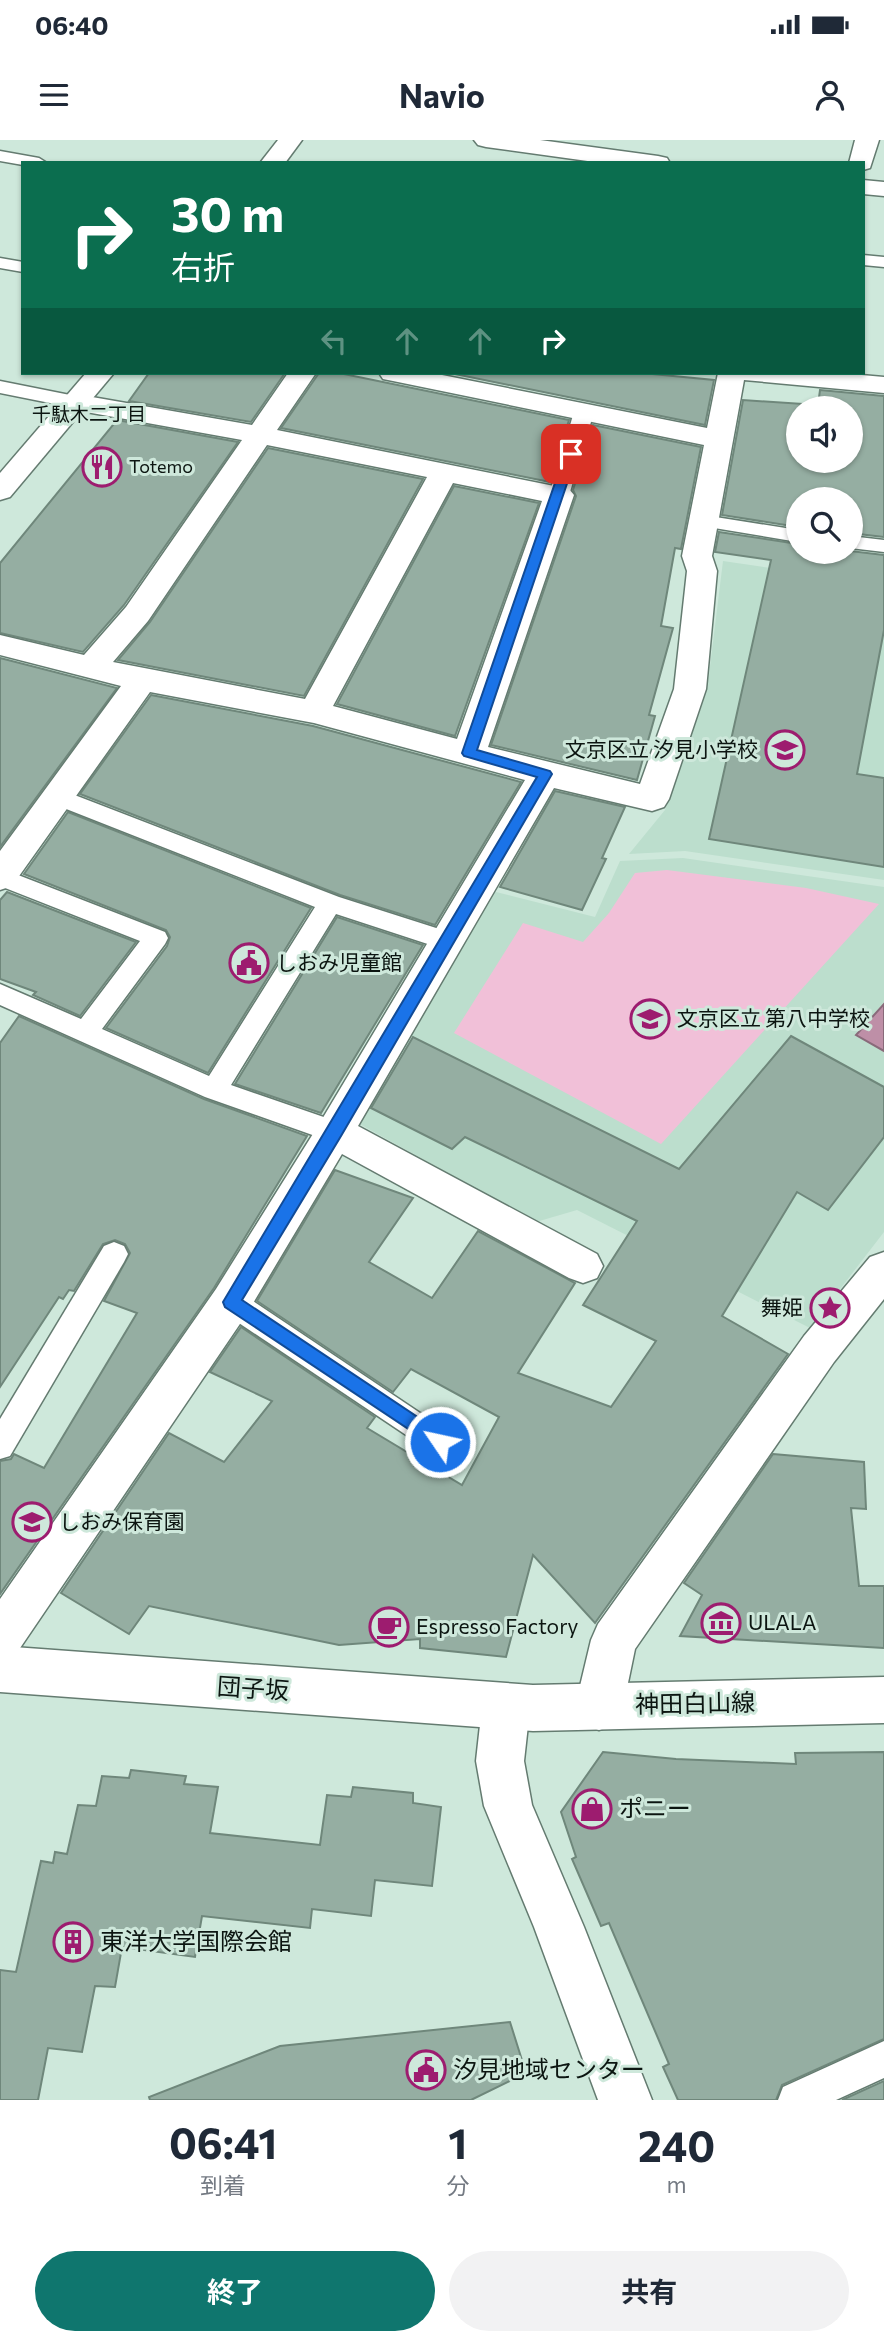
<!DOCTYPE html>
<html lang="ja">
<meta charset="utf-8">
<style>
body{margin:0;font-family:Commissioner,"Noto Sans JP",sans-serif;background:#f2f2f3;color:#1f2937;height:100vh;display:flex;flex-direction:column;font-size:26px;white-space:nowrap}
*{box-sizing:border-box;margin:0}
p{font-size:23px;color:#747a83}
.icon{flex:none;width:38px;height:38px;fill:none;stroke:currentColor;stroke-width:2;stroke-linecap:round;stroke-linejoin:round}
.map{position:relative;height:1960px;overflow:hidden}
.sheet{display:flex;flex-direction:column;background:#fff;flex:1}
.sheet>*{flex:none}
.top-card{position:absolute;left:21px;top:21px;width:844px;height:214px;border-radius:0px;box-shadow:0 2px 5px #0004;background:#0b6e4f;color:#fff;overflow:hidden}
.tools{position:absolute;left:786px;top:256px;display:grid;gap:14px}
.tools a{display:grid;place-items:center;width:77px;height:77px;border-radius:50%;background:#fff;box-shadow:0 2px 5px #0004;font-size:35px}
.pin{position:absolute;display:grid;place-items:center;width:60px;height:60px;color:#fff;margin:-30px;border-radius:14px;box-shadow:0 4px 10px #0006}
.me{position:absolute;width:77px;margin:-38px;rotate:304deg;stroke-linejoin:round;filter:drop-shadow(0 0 5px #0008)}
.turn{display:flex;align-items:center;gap:24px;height:147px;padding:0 35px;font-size:32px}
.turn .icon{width:91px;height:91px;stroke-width:2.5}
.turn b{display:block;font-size:49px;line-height:60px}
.lanes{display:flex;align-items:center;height:66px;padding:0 35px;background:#0003;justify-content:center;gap:35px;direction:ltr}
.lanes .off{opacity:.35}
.eta{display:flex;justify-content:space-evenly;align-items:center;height:119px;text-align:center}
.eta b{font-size:42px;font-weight:700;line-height:49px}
.action{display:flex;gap:14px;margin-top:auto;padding:14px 35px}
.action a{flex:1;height:80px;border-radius:42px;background:#0f766e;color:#fff;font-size:28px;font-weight:700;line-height:80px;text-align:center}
.action a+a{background:#f2f2f3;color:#1f2937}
.status{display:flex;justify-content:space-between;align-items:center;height:49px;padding:0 35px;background:#fff;direction:ltr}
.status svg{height:19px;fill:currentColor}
header{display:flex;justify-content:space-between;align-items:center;height:91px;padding:0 35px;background:#fff;font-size:32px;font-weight:700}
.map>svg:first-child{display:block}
.built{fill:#bcdecd}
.green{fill:#f1c0d8}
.water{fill:#be8fa7;stroke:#896a7a;stroke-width:2}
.building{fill:#95aea2;stroke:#6f877b;stroke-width:2;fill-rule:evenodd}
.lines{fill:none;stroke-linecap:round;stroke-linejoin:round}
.service-casing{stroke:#647b70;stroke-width:3}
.minor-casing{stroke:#647b70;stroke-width:3}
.tertiary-casing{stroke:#647b70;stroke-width:3}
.secondary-casing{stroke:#647b70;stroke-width:3}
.service{fill:#fff;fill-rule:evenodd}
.minor{fill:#fff;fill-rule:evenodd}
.tertiary{fill:#fff;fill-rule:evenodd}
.secondary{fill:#fff;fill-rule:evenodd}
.route{fill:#1a73e8;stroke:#114b97;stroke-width:2}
.labels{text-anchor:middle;stroke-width:6;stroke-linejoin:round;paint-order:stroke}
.far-poi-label{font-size:18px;fill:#0c1511;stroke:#cee8db;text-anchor:start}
.far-neighbourhood-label{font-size:19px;fill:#0c1511;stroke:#cee8db}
.poi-label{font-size:21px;fill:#0c1511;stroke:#cee8db;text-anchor:start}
.near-street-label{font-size:24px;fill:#0c1511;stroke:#cee8db}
.near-poi-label{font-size:24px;fill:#0c1511;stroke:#cee8db;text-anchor:start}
</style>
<div class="status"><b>06:40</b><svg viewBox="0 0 49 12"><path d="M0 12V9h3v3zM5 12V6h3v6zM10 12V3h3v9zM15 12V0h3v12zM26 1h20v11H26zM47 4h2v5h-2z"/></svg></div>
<header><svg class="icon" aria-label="menu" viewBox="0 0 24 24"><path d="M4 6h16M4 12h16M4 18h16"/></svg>Navio<svg class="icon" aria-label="person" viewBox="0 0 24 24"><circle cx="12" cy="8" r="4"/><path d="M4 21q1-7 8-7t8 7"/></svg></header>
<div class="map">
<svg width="884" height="1960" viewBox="0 0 884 1960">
<rect width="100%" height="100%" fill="#cee8db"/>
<g class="built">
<polygon points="723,421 884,445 884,740 685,711 629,714 665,670 707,551"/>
<polygon points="683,718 884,747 884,1092 810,1188 577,1070 536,1082 356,982 492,751 595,777 620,721"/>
</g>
<polygon class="green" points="667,730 806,748 879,764 661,1004 454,893 523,783 583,802 609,773 635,733"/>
<polygon class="water" points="884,864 884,911 856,895"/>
<g class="building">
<polygon points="149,233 285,233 251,282 129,261"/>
<polygon points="319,233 339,233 569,280 550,342 281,288"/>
<polygon points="450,233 642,233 714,240 705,285"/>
<path d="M820,250L884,256V397L850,393V359H798V387L722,375L743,260L818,265ZM798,268H850V320H798Z"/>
<polygon points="117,280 238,302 124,465 83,512 0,493 0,423"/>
<polygon points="593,285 701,307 681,409 675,408 661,486 673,488 649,575 655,576 637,640 491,605 576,356 573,350"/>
<polygon points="268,308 423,339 304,556 118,520 150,482"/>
<polygon points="454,346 539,363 455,596 337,564"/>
<polygon points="719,392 798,404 798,411 850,411 884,415 884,490 857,634 884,638 884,727 709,699 771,420 715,412"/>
<polygon points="0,518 117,548 0,707"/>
<polygon points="151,555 313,586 521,642 435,785 340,755 80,654"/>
<polygon points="555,651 625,667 602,718 606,719 582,770 500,747"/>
<polygon points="68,672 311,768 208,933 106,888 167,806 170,797 166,790 24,734"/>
<polygon points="7,752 136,802 80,876 33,855 36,852 0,839 0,760"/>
<polygon points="337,777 423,805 321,973 235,944"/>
<polygon points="19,876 204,959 307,996 214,1148 0,1454 0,1321 11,1319 14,1314 44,1328 137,1173 104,1161 130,1113 125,1104 115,1100 103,1104 74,1151 69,1150 63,1159 59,1157 0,1247 0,903"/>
<polygon points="791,896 884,947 884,997 828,1070 797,1052 722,1176 788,1214 595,1483 533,1415 506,1517 420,1508 420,1499 339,1505 149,1466 129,1494 61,1453 169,1293 224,1322 272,1261 210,1232 241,1187 375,1277 367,1288 462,1345 499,1277 411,1229 393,1252 257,1161 335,1030 413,1058 369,1122 432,1158 478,1091 575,1143 518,1233 611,1267 656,1201 583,1165 637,1081 465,997 452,1009 371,968 413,897 679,1029"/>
<polygon points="773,1314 864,1322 866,1369 851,1368 859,1446 884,1446 884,1508 680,1496 702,1455 684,1443"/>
<polygon points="603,1612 676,1619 796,1624 795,1613 884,1612 884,1899 782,1945 776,1960 678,1960 663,1927 669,1924 609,1783 601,1786 572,1719 576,1717 561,1672"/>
<polygon points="131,1630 186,1636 184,1644 218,1647 210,1693 320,1705 327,1655 351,1657 353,1647 413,1653 413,1663 441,1667 432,1746 375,1740 371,1776 312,1769 310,1788 202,1776 195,1817 122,1807 115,1847 95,1846 82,1912 48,1908 38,1960 0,1960 0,1830 16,1832 41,1721 53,1723 55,1712 67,1714 78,1665 96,1666 102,1636 129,1638"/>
<polygon points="510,1882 526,1933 471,1960 150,1960 149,1957 280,1906"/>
<polygon points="884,1941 884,1960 842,1960"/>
</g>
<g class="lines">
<g class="service-casing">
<g id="service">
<polygon points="0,11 39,18 47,23 23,23 23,25 0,21"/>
<polygon points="863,115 884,117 884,127 863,125"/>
<polygon points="0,118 23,122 23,132 0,128"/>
<polygon points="0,241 75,256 84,262 75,268 0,253"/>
<polygon points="584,266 594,272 569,355 566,359 552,359 549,355 574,272"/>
<polygon points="703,375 798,390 798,402 696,385 693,381 696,377"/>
<polygon points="850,396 884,400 884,412 850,408"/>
<polygon points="59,649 339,757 455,794 458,801 455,808 446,810 336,774 231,945 344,984 348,992 344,1000 335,1003 205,957 0,865 0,844 81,879 140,801 0,746 0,728 165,792 168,798 165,804 102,889 209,936 315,767 51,663 48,657 51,651"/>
<polygon points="114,1102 124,1106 128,1114 124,1122 10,1316 0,1319 0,1279 104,1106"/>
<polygon points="231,1150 241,1153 450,1293 455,1302 450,1311 440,1315 430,1311 221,1171 217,1162 221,1153"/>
<polygon points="884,1901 884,1938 836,1960 778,1960 783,1947"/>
</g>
</g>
<g class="minor-casing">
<g id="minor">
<polygon points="474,0 540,0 658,16 667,18 670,23 602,23 486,7 478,5"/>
<polygon points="855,0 879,0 870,28 863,30 863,23 849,23"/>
<polygon points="863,40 884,42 884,56 863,54"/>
<path d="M288,233H316L277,290L569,349L574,355L488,607L640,644L674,549L687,431L682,416L704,305L393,241L383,239L379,233H432L707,288L718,233H839L884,237V253L744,240L712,416L717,431L706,549L669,659L664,667L652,671L554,648L358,986L597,1114L603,1126L597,1138L583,1143L569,1138L342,1014L246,1175L16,1514L0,1520V1459L216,1149L321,981L525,640L314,583L150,552L12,746L0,750V711L121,546L0,515V495L84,515L126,467L242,300L75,270L65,268L61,262L65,256L75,254L252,285ZM267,305L427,337L305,559L113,522L148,481ZM453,343L542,361L457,599L333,566Z"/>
<polygon points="884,1112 884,1159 834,1222 635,1509 623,1567 616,1584 599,1590 582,1584 575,1567 591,1500 598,1484 804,1196 870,1117"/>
</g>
</g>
<g class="tertiary-casing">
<polygon id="tertiary" points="506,1544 523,1550 530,1567 524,1621 532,1665 584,1787 652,1960 598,1960 534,1787 484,1666 476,1621 482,1567 489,1550"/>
</g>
<g class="secondary-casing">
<g id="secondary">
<polygon points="278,0 302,0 285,23 260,23"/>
<polygon points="86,233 114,233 10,357 0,360 0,333"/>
<polygon points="0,1506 533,1545 884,1537 884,1583 533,1591 0,1552"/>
</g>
</g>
<use href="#service" class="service"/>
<use href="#minor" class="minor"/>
<use href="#tertiary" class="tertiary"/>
<use href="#secondary" class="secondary"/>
</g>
<polygon class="route" points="571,310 577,314 477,610 550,631 552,634 341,996 242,1160 446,1296 449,1302 446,1307 440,1310 225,1167 223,1162 537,637 464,616 462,613 565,314"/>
<defs>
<g id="restaurant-ring" transform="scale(2.0125)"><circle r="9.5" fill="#cee8db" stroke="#9d1c6f" stroke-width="1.5"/><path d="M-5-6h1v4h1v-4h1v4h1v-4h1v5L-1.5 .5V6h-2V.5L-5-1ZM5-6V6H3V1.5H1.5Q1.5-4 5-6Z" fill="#9d1c6f"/></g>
<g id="school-ring" transform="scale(2.0125)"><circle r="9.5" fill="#cee8db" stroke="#9d1c6f" stroke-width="1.5"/><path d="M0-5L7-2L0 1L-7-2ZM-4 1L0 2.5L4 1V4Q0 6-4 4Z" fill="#9d1c6f"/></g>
<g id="civic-ring" transform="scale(2.0125)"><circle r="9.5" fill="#cee8db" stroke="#9d1c6f" stroke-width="1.5"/><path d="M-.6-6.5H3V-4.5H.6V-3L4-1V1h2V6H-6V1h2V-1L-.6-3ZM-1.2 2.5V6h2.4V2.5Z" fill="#9d1c6f"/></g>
<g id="sight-ring" transform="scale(2.0125)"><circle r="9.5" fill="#cee8db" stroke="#9d1c6f" stroke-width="1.5"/><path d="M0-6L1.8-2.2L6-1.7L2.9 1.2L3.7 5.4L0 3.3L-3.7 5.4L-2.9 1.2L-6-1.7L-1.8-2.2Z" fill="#9d1c6f"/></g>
<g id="museum-ring" transform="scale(2.0125)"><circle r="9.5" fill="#cee8db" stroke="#9d1c6f" stroke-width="1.5"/><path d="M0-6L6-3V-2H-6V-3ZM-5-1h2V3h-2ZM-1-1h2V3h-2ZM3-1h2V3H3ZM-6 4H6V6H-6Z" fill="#9d1c6f"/></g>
<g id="cafe-ring" transform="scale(2.0125)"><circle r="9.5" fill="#cee8db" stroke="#9d1c6f" stroke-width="1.5"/><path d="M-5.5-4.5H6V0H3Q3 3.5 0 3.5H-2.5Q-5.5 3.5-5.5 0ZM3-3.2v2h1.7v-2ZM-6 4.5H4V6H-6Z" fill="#9d1c6f"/></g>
<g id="shop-ring" transform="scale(2.0125)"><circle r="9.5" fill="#cee8db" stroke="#9d1c6f" stroke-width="1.5"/><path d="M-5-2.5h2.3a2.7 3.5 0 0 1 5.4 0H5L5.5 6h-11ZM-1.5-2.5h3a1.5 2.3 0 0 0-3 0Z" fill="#9d1c6f"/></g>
<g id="building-ring" transform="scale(2.0125)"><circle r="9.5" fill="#cee8db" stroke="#9d1c6f" stroke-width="1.5"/><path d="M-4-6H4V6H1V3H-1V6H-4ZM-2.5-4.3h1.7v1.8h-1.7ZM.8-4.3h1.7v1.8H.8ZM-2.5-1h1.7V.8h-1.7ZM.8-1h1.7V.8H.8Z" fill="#9d1c6f"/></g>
</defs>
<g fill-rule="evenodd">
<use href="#restaurant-ring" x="102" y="327"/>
<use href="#school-ring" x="785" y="610"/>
<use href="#civic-ring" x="249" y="823"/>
<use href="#school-ring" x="650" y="879"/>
<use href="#sight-ring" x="830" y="1168"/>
<use href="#school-ring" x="32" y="1382"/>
<use href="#museum-ring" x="721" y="1483"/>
<use href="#cafe-ring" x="389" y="1487"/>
<use href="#shop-ring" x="592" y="1669"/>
<use href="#building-ring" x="73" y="1802"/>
<use href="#civic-ring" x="426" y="1930"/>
</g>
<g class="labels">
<g class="far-poi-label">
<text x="129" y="333">Totemo</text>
</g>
<g class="far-neighbourhood-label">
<text x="89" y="281">千駄木二丁目</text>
</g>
<g class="poi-label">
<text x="758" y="617" text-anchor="end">文京区立 汐見小学校</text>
<text x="276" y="830">しおみ児童館</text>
<text x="677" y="886">文京区立 第八中学校</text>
<text x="803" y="1175" text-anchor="end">舞姫</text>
<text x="59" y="1389">しおみ保育園</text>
<text x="748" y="1490">ULALA</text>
<text x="416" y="1494">Espresso Factory</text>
</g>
<g class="near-street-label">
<text transform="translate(253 1549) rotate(4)" y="8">団子坂</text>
<text transform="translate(695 1564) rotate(-1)" y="8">神田白山線</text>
</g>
<g class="near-poi-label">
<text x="619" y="1677">ポニー</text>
<text x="100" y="1810">東洋大学国際会館</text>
<text x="453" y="1938">汐見地域センター</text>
</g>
</g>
</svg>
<div class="tools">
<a><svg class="icon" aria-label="sound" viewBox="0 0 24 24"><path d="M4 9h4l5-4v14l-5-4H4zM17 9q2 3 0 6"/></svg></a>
<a><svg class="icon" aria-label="search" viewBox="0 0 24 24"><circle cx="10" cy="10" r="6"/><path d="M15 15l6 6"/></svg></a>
</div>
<div class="pin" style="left:571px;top:314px;background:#d93025"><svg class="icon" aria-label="arrive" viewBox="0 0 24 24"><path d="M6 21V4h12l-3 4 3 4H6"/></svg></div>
<svg class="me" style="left:440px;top:1302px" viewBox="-20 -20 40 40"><circle r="17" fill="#1a73e8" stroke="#fff" stroke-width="3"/><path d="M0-11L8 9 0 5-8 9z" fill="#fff"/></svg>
<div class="top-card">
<div class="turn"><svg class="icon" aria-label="right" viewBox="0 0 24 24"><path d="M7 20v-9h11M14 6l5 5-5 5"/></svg><div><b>30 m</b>右折</div></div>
<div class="lanes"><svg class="icon off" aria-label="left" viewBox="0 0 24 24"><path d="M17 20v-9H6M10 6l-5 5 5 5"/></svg><svg class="icon off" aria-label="ahead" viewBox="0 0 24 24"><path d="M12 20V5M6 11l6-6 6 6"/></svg><svg class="icon off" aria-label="ahead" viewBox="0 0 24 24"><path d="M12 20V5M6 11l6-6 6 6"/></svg><svg class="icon" aria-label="right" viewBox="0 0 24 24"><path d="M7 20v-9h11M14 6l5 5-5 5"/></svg></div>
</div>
</div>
<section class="sheet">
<div class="eta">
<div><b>06:41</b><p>到着</p></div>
<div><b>1</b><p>分</p></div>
<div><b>240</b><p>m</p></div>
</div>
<div class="action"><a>終了</a><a>共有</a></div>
</section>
